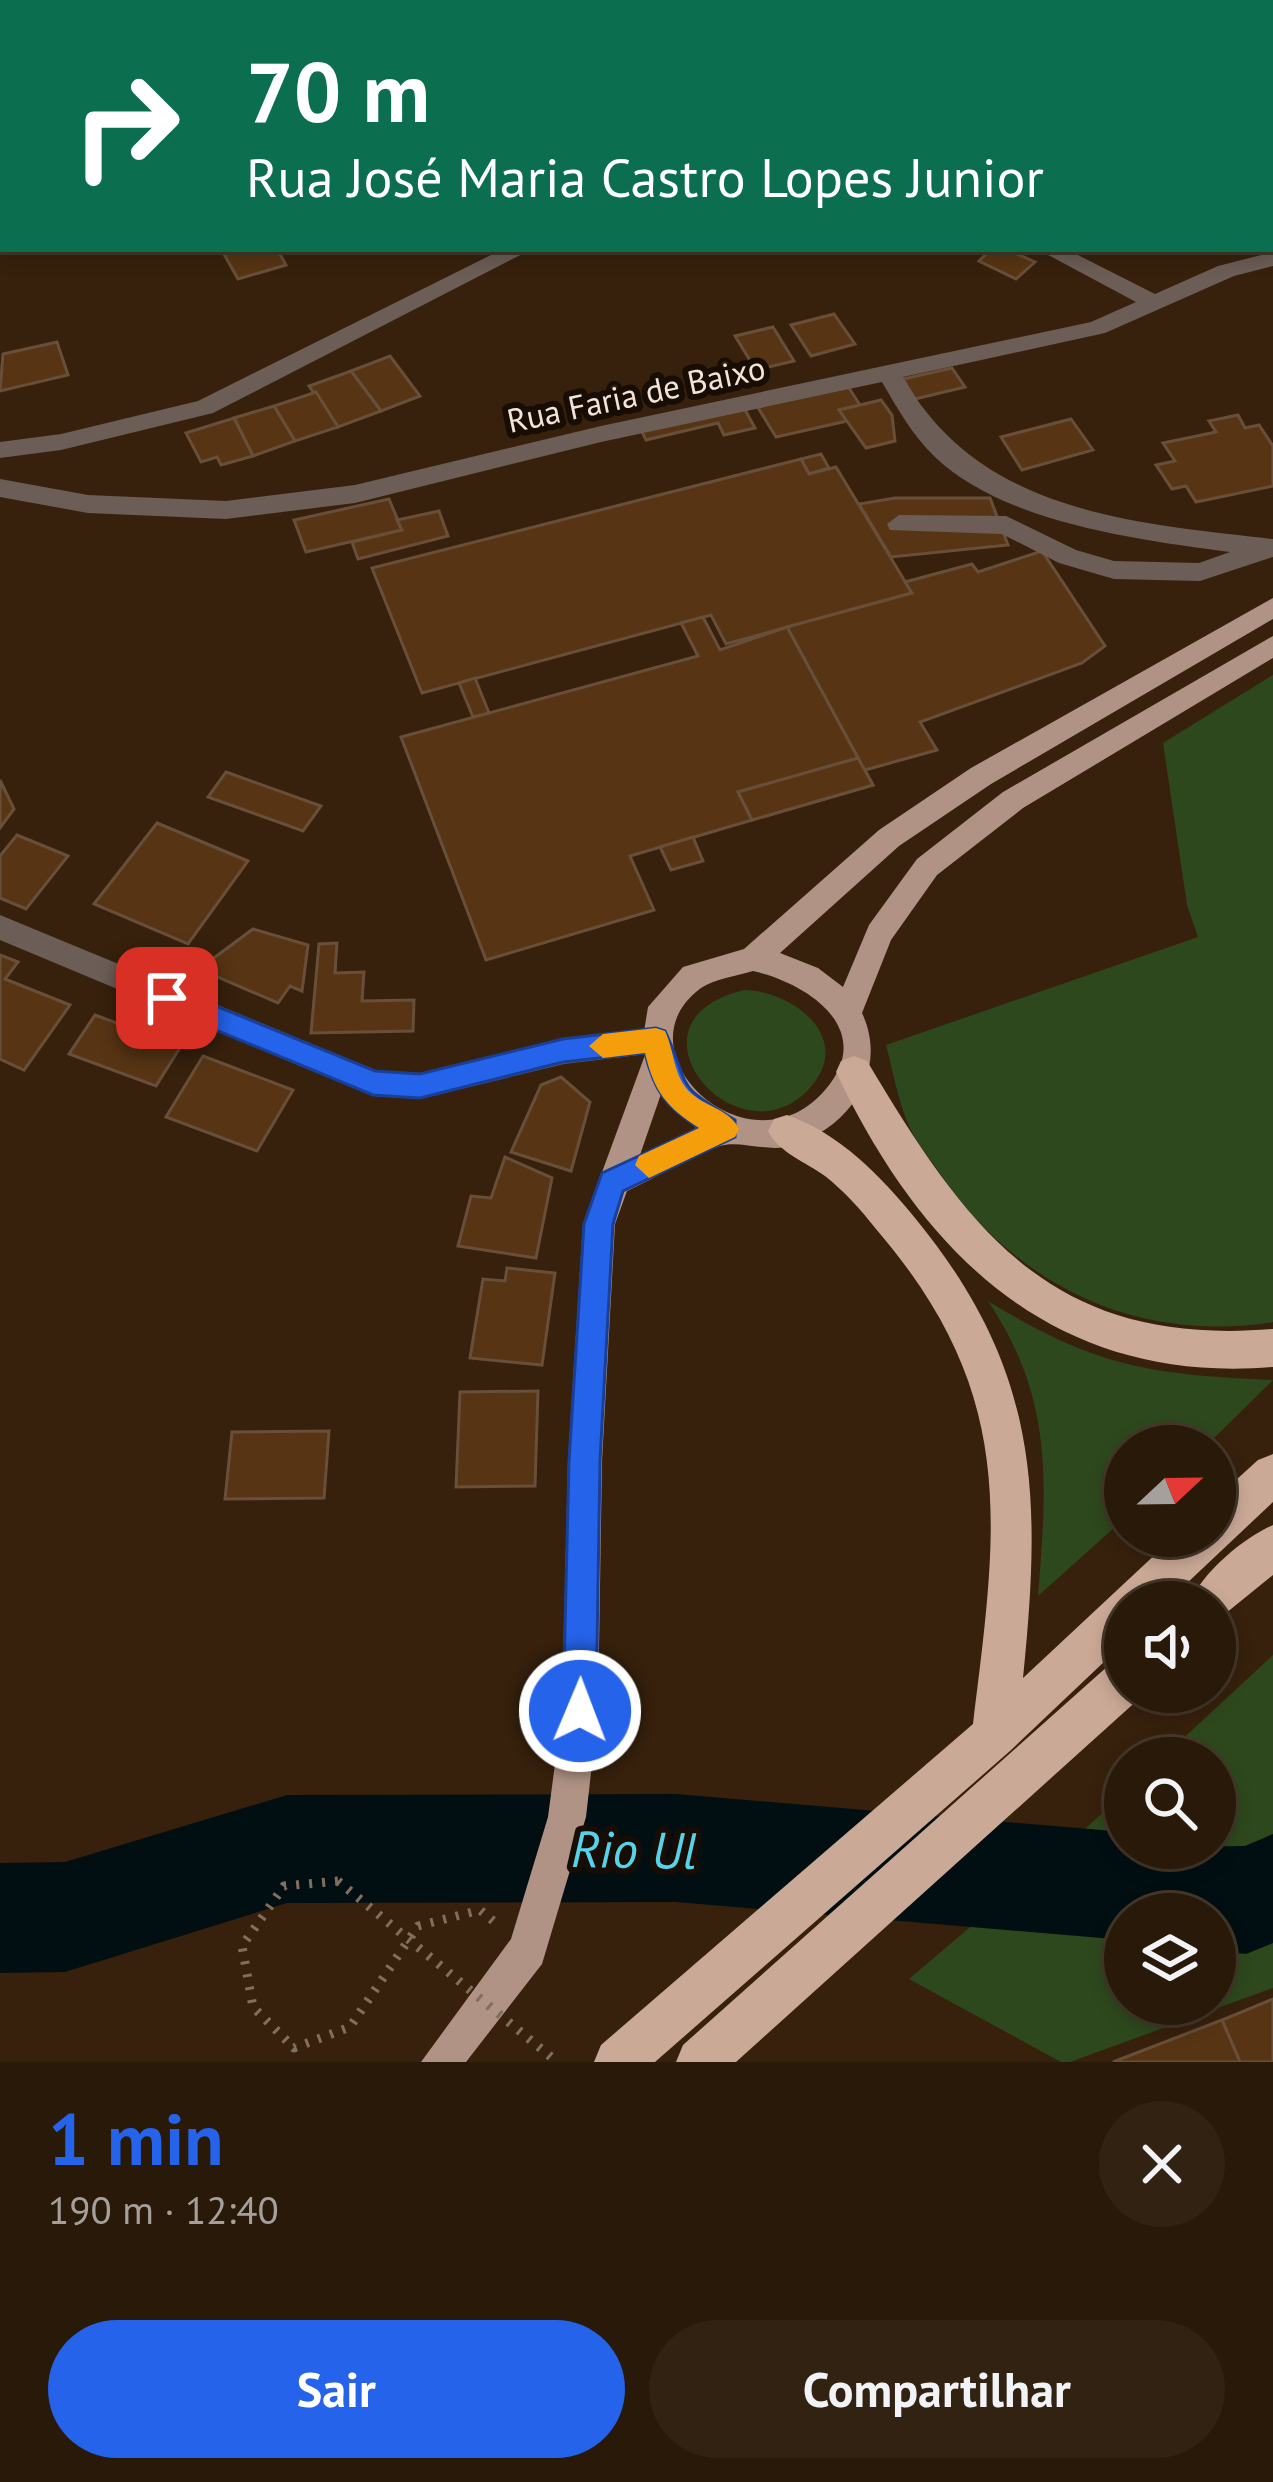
<!DOCTYPE html>
<html lang="pt">
<meta charset="utf-8">
<style>
body{margin:0;font-family:"PT Sans",sans-serif;background:#312212;color:#f1f3f6;height:100vh;display:flex;flex-direction:column;font-size:45px;white-space:nowrap}
*{box-sizing:border-box;margin:0}
p{font-size:39px;color:#a5a09c}
.icon{flex:none;width:66px;height:66px;fill:none;stroke:currentColor;stroke-width:2;stroke-linecap:round;stroke-linejoin:round}
.map{position:relative;height:2062px;overflow:hidden}
.side{display:flex;flex-direction:column;background:#291909;flex:1}
.side>*{flex:none}
.banner{position:absolute;left:0px;top:0px;width:1275px;height:252px;box-shadow:0 6px 18px #0003,0 0 0 3px #45382a;background:#0b6e4f;color:#fff;overflow:hidden}
.needle{width:78px;rotate:68deg}
.buttons{position:absolute;left:1104px;top:1425px;display:grid;gap:24px}
.buttons a{display:grid;place-items:center;width:132px;height:132px;border-radius:50%;background:#291909;box-shadow:0 6px 18px #0003,0 0 0 3px #45382a;font-size:60px}
.pin{position:absolute;display:grid;place-items:center;width:102px;height:102px;color:#fff;margin:-51px;border-radius:24px;box-shadow:0 6px 18px #0006}
.me{position:absolute;width:132px;margin:-66px;rotate:1deg;stroke-linejoin:round;filter:drop-shadow(0 0 9px #0008)}
.turn{display:flex;align-items:center;gap:42px;height:252px;padding:0 48px;font-size:54px}
.turn .icon{width:156px;height:156px;stroke-width:2.5}
.turn b{display:block;font-size:84px;line-height:102px}
.round{display:grid;place-items:center;flex:none;width:126px;height:126px;border-radius:63px;background:#312212}
.head{display:flex;align-items:center;justify-content:space-between;height:204px;padding:0 48px}
h1{font-size:72px;font-weight:700;line-height:90px;color:#2563eb}
.button{display:flex;gap:24px;margin-top:auto;padding:24px 48px}
.button a{flex:1;height:138px;border-radius:72px;background:#2563eb;color:#fff;font-size:48px;font-weight:700;line-height:138px;text-align:center}
.button a+a{background:#312212;color:#f1f3f6}
.map>svg:first-child{display:block}
.green{fill:#2e481d}
.lines{fill:none;stroke-linecap:round;stroke-linejoin:round}
.river{fill:#020f12;fill-rule:evenodd}
.building{fill:#573514;stroke:#684f39;stroke-width:3}
.path{stroke:#816e5c;stroke-width:9;stroke-dasharray:3 10;stroke-linecap:butt}
.minor{fill:#6c5d56;fill-rule:evenodd}
.major{fill:#b09385;fill-rule:evenodd}
.highway{fill:#cba997;fill-rule:evenodd}
.path-bridge{stroke:#816e5c;stroke-width:9;stroke-dasharray:3 10;stroke-linecap:butt}
.route{fill:#2563eb;stroke:#184099;stroke-width:3}
.slow{fill:#f59e0b}
.labels{text-anchor:middle;stroke-width:12;stroke-linejoin:round;paint-order:stroke}
.far-street-label{font-size:33px;fill:#f3e4d7;stroke:#170d05}
.near-water-label{font-size:51px;font-style:italic;fill:#55d3ea;stroke:#170d05}
</style>
<div class="map">
<svg width="1273" height="2062" viewBox="0 0 1273 2062">
<rect width="100%" height="100%" fill="#37210c"/>
<g class="green">
<path d="M1273,675V1322C1137,1344 1015,1285 939,1172C929,1157 916,1142 909,1126C898,1101 893,1071 886,1045L1198,937L1187,905L1163,743Z"/>
<path d="M744,990C795,991 856,1040 808,1090C736,1165 614,1021 744,990Z"/>
<path d="M988,1301C1097,1367 1147,1374 1273,1380L1206,1446H1125V1518L1038,1596C1047,1482 1054,1400 988,1301Z"/>
<polygon points="1273,1655 1273,1858 1229,1873 1059,1853 1125,1792 1125,1848 1215,1848 1215,1758 1162,1758"/>
<polygon points="1273,1899 1273,1988 1070,2062 1061,2062 909,1979 1001,1901 1132,1914 1125,1914 1125,2004 1215,2004 1215,1914 1185,1914 1251,1908"/>
</g>
<g class="lines">
<polygon class="river" points="676,1794 1125,1832 1125,1848 1245,1846 1273,1834 1273,1943 1246,1954 1215,1951 1215,1914 1125,1914 1125,1940 676,1902 287,1903 65,1972 0,1973 0,1863 65,1862 287,1795"/>
</g>
<g class="building">
<polygon points="221,249 277,249 286,265 238,279"/>
<polygon points="991,249 1006,249 1035,262 1016,279 979,261"/>
<polygon points="834,314 855,344 811,356 791,325"/>
<polygon points="773,327 794,361 756,370 735,336"/>
<polygon points="57,342 68,375 0,391 3,354"/>
<polygon points="390,356 420,396 381,411 351,371"/>
<polygon points="952,368 965,387 915,399 903,379"/>
<polygon points="351,371 381,411 338,427 309,386"/>
<polygon points="847,385 860,405 839,410 847,421 776,437 757,406"/>
<polygon points="316,392 338,427 295,441 274,406"/>
<polygon points="881,400 892,415 895,441 866,448 839,410"/>
<polygon points="274,406 295,441 253,456 234,418"/>
<polygon points="743,406 755,428 724,435 718,423 646,440 641,430"/>
<polygon points="1238,415 1245,428 1259,425 1273,446 1273,486 1196,502 1186,486 1172,489 1156,465 1175,461 1163,443 1216,432 1209,421"/>
<polygon points="234,418 253,456 221,465 217,457 201,462 186,433"/>
<polygon points="1071,419 1093,450 1022,470 1001,437"/>
<polygon points="821,454 829,468 809,474 801,459"/>
<polygon points="801,459 809,474 836,467 912,593 726,644 711,615 422,693 372,568"/>
<polygon points="895,498 990,498 1008,545 891,557 859,504"/>
<polygon points="389,499 402,530 306,552 294,520"/>
<polygon points="439,511 448,536 358,559 352,542 402,530 397,520"/>
<polygon points="1042,551 1105,646 1082,663 920,722 937,750 865,770 873,785 752,820 738,792 858,758 787,627 912,593 905,582 972,564 978,572"/>
<polygon points="703,617 720,650 787,627 858,758 738,792 752,820 630,856 654,910 486,960 401,737 698,656 681,623"/>
<polygon points="475,678 489,713 473,717 459,683"/>
<polygon points="858,758 873,785 752,820 738,792"/>
<polygon points="226,772 321,806 303,831 208,797"/>
<polygon points="0,780 14,809 0,828"/>
<polygon points="157,823 248,861 188,944 94,904"/>
<polygon points="17,835 68,856 26,909 0,898 0,856"/>
<polygon points="693,837 703,861 671,870 660,847"/>
<polygon points="253,929 308,945 302,991 290,986 278,1003 199,969"/>
<polygon points="337,943 335,973 364,972 362,1001 414,1000 413,1031 311,1033 319,944"/>
<polygon points="0,955 18,962 5,979 70,1005 24,1070 0,1059"/>
<polygon points="95,1015 141,1032 149,1021 188,1035 156,1086 69,1054"/>
<polygon points="203,1056 293,1090 257,1151 166,1117"/>
<polygon points="561,1077 590,1102 571,1171 511,1152 541,1085"/>
<polygon points="505,1157 552,1178 536,1258 458,1246 471,1196 491,1198"/>
<polygon points="507,1268 555,1273 542,1365 470,1358 483,1279 505,1281"/>
<polygon points="538,1391 535,1486 456,1487 460,1392"/>
<polygon points="329,1431 324,1498 225,1499 232,1432"/>
<polygon points="1273,1999 1273,2062 1240,2062 1222,2020"/>
<polygon points="1222,2020 1240,2062 1113,2062"/>
</g>
<g class="lines">
<polyline class="path" points="338,1881 284,1886 242,1946 253,2007 294,2048 350,2027 418,1926 480,1910 497,1924"/>
<g class="minor">
<polygon points="282,0 307,0 280,3"/>
<polygon points="800,0 822,0 824,3 802,3"/>
<polygon points="1264,0 1273,0 1273,9 1272,3 1262,3"/>
<polygon points="3,100 3,112 0,113 0,101"/>
<polygon points="503,249 532,249 213,413 61,450 0,458 0,442 61,434 198,401"/>
<path d="M1037,249H1066L1155,294L1218,266L1273,252V266L1234,276L1105,333L903,377C979,513 1133,523 1273,539V557L1200,581L1114,579L1059,563L1002,534L890,530L887,524L899,515L1006,516L1076,550L1114,561L1199,563L1230,552C1139,540 1004,523 935,457C913,436 897,408 882,382L601,442L355,503L226,519L88,513L0,497V479L88,495L226,501L355,485L601,426L1091,322L1136,302Z"/>
<polygon points="0,915 375,1070 420,1073 564,1038 656,1027 667,1031 671,1040 667,1049 656,1053 564,1064 420,1099 373,1096 0,940"/>
</g>
<path class="major" d="M1273,598V619L991,784L899,846L780,953L818,968L843,987L869,925L917,859L1003,792L1273,636V658L1023,808L937,875L891,940L862,1013C890,1073 847,1132 785,1147C765,1151 737,1140 720,1146C688,1158 657,1177 627,1191L615,1224L602,1461L598,1711L586,1817L542,1964L466,2062H421L511,1939L548,1817L562,1711L568,1461L583,1224L645,1055L642,1044L648,1007L683,967L744,949L879,830L971,768ZM753,971C809,984 877,1030 825,1090C750,1178 614,1052 701,988C714,979 737,976 753,971ZM661,1094L696,1128L640,1155Z"/>
<g class="highway">
<path d="M854,1056L867,1061C970,1234 1053,1347 1273,1329V1367C1057,1385 924,1258 836,1072L841,1061Z"/>
<path d="M787,1115C839,1133 881,1176 915,1218C1039,1369 1042,1492 1023,1678L1175,1536H1215V1499L1258,1460L1273,1454V1502L1167,1602H1125V1642L1010,1751L655,2062H594L601,2045L973,1724C998,1522 1018,1394 876,1229C861,1210 844,1191 825,1176C806,1162 779,1153 768,1131L774,1119Z"/>
<path d="M1273,1525V1575L1215,1622V1602H1190C1202,1573 1244,1537 1273,1525Z"/>
<polygon points="1125,1659 1125,1692 1142,1692 1141,1697 736,2062 676,2062 683,2045 1109,1665"/>
</g>
<polyline class="path-bridge" points="338,1881 557,2062"/>
</g>
<path class="route" d="M167,986L375,1071L420,1074L563,1039L656,1028L665,1031C693,1091 671,1082 735,1120V1137L623,1191L613,1224L600,1461L596,1711L591,1723L580,1728L568,1723L563,1711L569,1461L584,1224L602,1173L699,1128C666,1107 654,1091 645,1053L563,1062L420,1098L373,1095L158,1006V990Z"/>
<path class="slow" d="M656,1028L665,1031C675,1052 673,1078 692,1094C707,1107 730,1110 739,1129L735,1137L649,1178L635,1165L639,1156L699,1128C666,1107 654,1091 645,1053L603,1058L589,1046L603,1034Z"/>
<g class="labels">
<g class="far-street-label">
<text transform="translate(636 394) rotate(-12)" y="12">Rua Faria de Baixo</text>
</g>
<g class="near-water-label">
<text transform="translate(634 1850) rotate(1)" y="18">Rio Ul</text>
</g>
</g>
</svg>
<div class="buttons">
<a><svg class="needle" viewBox="-14 -14 28 28"><path d="M0-13l5 13h-10z" fill="#e53935"/><path d="M0 13l5-13h-10z" fill="#a5a09c"/></svg></a>
<a><svg class="icon" aria-label="sound" viewBox="0 0 24 24"><path d="M4 9h4l5-4v14l-5-4H4zM17 9q2 3 0 6"/></svg></a>
<a><svg class="icon" aria-label="search" viewBox="0 0 24 24"><circle cx="10" cy="10" r="6"/><path d="M15 15l6 6"/></svg></a>
<a><svg class="icon" aria-label="layers" viewBox="0 0 24 24"><path d="M12 4l9 5-9 5-9-5zM3 14l9 5 9-5"/></svg></a>
</div>
<div class="pin" style="left:167px;top:998px;background:#d93025"><svg class="icon" aria-label="arrive" viewBox="0 0 24 24"><path d="M6 21V4h12l-3 4 3 4H6"/></svg></div>
<svg class="me" style="left:580px;top:1711px" viewBox="-20 -20 40 40"><circle r="17" fill="#2563eb" stroke="#fff" stroke-width="3"/><path d="M0-11L8 9 0 5-8 9z" fill="#fff"/></svg>
<div class="banner">
<div class="turn"><svg class="icon" aria-label="right" viewBox="0 0 24 24"><path d="M7 20v-9h11M14 6l5 5-5 5"/></svg><div><b>70 m</b>Rua José Maria Castro Lopes Junior</div></div>
</div>
</div>
<section class="side">
<div class="head"><div><h1>1 min</h1><p>190 m · 12:40</p></div><a class="round"><svg class="icon" aria-label="close" viewBox="0 0 24 24"><path d="M6 6l12 12M18 6L6 18"/></svg></a></div>
<div class="button"><a>Sair</a><a>Compartilhar</a></div>
</section>
